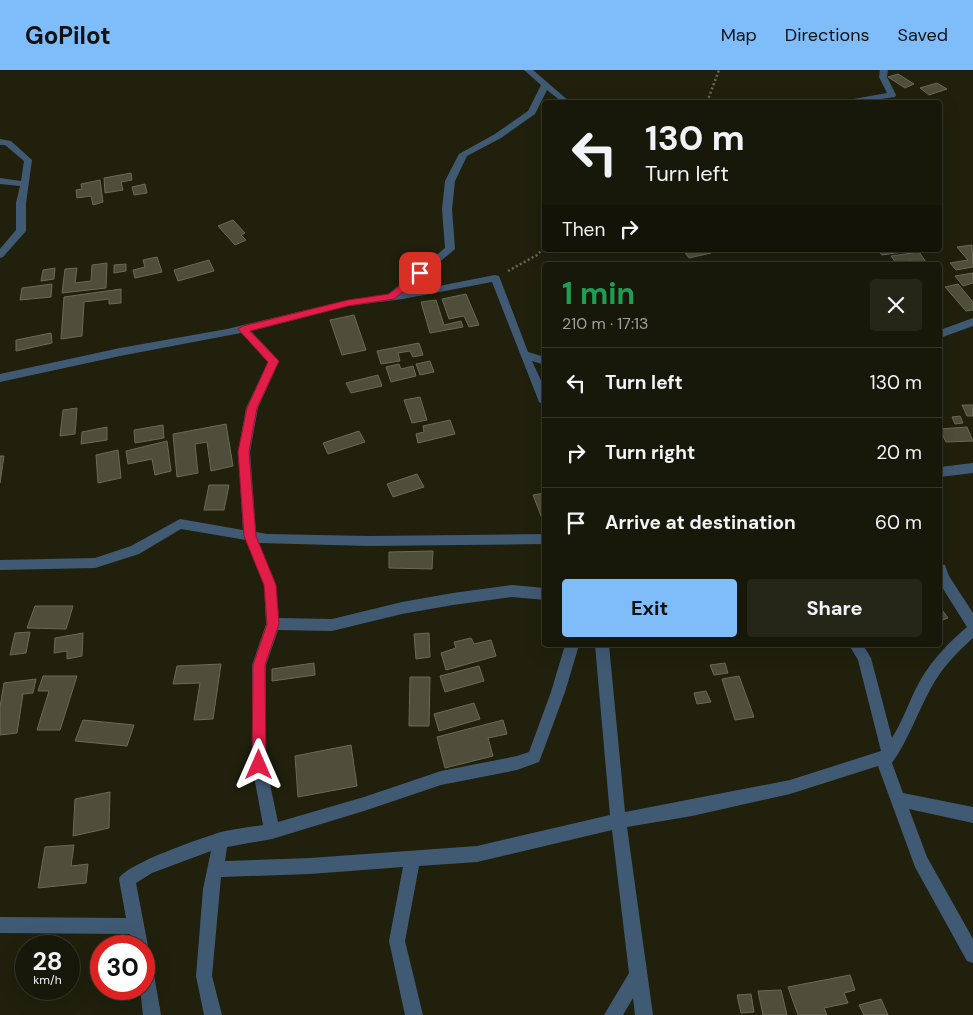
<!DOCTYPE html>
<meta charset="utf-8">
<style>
body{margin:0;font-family:"DM Sans",sans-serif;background:#252518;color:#f1f3f6;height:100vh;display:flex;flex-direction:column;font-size:19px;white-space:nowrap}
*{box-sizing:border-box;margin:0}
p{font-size:16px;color:#9fa09c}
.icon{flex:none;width:28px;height:28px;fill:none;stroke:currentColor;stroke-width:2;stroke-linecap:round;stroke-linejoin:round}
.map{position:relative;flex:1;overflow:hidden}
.side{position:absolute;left:542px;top:192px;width:400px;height:385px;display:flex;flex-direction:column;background:#18180a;border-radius:5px;box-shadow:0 5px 20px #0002,0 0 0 1px #36372b}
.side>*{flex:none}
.guide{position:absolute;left:542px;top:30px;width:400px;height:152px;border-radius:5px;box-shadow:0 5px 20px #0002,0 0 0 1px #36372b;background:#18180a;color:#f1f3f6;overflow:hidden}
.speed{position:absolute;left:15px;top:865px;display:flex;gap:10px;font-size:25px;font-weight:700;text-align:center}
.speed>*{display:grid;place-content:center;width:65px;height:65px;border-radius:50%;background:#18180a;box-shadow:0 5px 20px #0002,0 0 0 1px #36372b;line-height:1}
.speed small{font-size:12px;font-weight:400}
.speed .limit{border:8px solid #d22;background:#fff;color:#111}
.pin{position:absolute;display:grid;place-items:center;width:42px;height:42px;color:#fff;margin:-21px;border-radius:10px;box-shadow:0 2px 8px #0006}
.me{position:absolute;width:55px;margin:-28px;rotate:0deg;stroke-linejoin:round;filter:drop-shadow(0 0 4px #0008)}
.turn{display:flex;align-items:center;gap:18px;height:105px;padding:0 20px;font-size:22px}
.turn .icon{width:65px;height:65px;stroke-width:2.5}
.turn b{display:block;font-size:35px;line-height:42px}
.then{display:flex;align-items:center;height:48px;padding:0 20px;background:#0003;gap:10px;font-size:19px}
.round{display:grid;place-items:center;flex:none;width:52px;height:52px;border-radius:5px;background:#252518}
.overview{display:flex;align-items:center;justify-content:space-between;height:85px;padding:0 20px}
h1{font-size:30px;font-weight:700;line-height:38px;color:#1e9e55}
.button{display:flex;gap:10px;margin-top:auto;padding:10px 20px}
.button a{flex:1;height:58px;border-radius:5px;background:#7ebdf9;color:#111;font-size:20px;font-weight:700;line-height:58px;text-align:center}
.button a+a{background:#252518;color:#f1f3f6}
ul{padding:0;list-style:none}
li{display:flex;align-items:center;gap:15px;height:70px;padding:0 20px;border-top:1px solid #36372b}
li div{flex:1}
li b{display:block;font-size:19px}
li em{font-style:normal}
header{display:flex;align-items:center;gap:30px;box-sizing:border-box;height:70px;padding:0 25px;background:#7ebdf9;color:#111}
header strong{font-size:24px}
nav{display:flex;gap:28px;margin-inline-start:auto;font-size:18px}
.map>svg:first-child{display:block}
.building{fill:#4e4e3a;stroke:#6a6b56}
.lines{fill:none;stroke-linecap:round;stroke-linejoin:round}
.path{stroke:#696959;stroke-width:2.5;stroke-dasharray:2 2.5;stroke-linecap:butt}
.minor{fill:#415a73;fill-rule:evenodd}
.route{fill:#e11d48;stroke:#92132f}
</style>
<header>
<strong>GoPilot</strong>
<nav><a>Map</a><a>Directions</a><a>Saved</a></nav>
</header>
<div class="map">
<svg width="973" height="945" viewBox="0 0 973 945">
<rect width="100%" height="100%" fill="#20200d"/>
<g class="building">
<polygon points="898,4 914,14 905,18 888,7"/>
<polygon points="937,13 947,19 929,25 920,18"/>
<polygon points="131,103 132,110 121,112 123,120 105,123 104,108"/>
<polygon points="100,110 103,132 93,135 91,126 77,128 76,120 82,119 81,114"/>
<polygon points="145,114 147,123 134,125 132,117"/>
<polygon points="233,150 245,163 241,165 246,170 235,175 218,156"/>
<polygon points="972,175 973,197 956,200 950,193 968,190 957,177"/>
<polygon points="683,180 709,180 711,183 689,188"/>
<polygon points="878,180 916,180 882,185"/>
<polygon points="919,182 928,195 914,195 911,191 896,193 891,186"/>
<polygon points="157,187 162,202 135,208 133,200 145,197 143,190"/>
<polygon points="209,190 214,201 178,211 174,200"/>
<polygon points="107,193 106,218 62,223 65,199 77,198 75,213 91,211 92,195"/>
<polygon points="126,194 126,201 114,203 114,195"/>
<polygon points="55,198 54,209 41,211 43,200"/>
<polygon points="973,203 973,213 963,216 955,206"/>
<polygon points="52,214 51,227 20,230 22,218"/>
<polygon points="958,214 973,232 973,240 966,241 945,217"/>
<polygon points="121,219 121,233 109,234 109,229 84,232 82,266 61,269 64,227"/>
<polygon points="466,224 479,255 469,257 464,246 449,249 442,229"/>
<polygon points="436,230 444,255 461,251 463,257 430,263 421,232"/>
<polygon points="354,245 366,280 342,285 330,250"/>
<polygon points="51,263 52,273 16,281 16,270"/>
<polygon points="419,273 423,285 413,287 410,281 398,283 400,291 381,294 377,281"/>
<polygon points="430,291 434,302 420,305 416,294"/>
<polygon points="399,294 401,299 413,296 416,306 391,312 386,297"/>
<polygon points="378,305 382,316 351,323 346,313"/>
<polygon points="420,327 427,350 412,353 404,330"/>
<polygon points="962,335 973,335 973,346 967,346"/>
<polygon points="77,338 75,364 60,366 63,340"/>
<polygon points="960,346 963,353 955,354 952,347"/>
<polygon points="450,350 455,364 418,373 416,364 424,362 423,356"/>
<polygon points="226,354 233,396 211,401 207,372 195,374 198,403 177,407 173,364"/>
<polygon points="163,355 164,368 135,373 134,360"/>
<polygon points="107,357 107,370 81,374 82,362"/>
<polygon points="967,357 973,371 946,372 940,360 940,359"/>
<polygon points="359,361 365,372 328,384 323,373"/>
<polygon points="167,371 171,401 155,405 152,389 128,394 126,381"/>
<polygon points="118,380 121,408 98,413 96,385"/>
<polygon points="0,386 4,386 0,413"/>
<polygon points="417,404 424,417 393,427 387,414"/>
<polygon points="209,415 229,415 224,440 204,440"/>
<polygon points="545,423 545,456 533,425"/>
<polygon points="433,481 432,499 389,498 389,482"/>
<polygon points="35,536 73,536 66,559 27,558"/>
<polygon points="940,537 948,548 940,551"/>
<polygon points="30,562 26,583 10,585 15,563"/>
<polygon points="83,563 82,586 67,589 67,581 54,583 55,568"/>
<polygon points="429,563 430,587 416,589 414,564"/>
<polygon points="471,568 474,574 491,570 496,586 446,600 441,583 456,578 454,572"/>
<polygon points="314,593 315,605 272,611 272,599"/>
<polygon points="725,593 728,603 714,605 710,595"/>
<polygon points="221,594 213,649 194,650 200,613 173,614 177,596"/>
<polygon points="479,596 484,611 445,622 440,606"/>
<polygon points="43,606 77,606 60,660 37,660 49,621 38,621"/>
<polygon points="739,606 754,647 735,650 722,609"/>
<polygon points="410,607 430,607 429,656 409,656"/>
<polygon points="36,609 33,623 23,624 17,663 0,665 0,637 4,613"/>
<polygon points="706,621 711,632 697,634 694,623"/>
<polygon points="474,633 480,649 439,661 434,644"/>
<polygon points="83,650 134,655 127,676 75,671"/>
<polygon points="503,650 507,664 488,668 493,686 445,698 437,667"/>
<polygon points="351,675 357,716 298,727 295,686"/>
<polygon points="110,722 109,758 73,766 75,729"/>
<polygon points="74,775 71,796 88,794 86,813 38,818 45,777"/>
<polygon points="850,905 855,920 844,923 848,933 824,938 827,945 798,945 788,917"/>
<polygon points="781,920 787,945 763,945 758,921"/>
<polygon points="751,924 754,942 741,943 737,925"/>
<polygon points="881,929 888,945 864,945 859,935"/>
</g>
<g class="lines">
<g class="path">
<polyline points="707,32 719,0"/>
<polyline points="508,201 537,185 545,177"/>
</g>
<g class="minor">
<path d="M524,0H533L570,32H562L547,20L535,44L501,68L467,86L455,111L452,139L455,179L403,223L495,205L499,206L528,282L545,287V295L532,291L545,319V336L539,332L492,212L403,229L348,236L251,261L279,291L258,338L250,382L256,462L267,464L369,466L545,464V474L369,476L259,473L276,515L279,548L332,549L402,532L453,523L512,515L545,518V530L512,527L453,535L402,544L332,561L278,560L266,595V695L278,752L364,727L441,701L517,686L529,682L551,622L565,575H579L565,622L541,687L539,692L517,700L441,715L364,741L272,769L227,777L225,791L310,788L477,776L610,745L595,575H609L625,742L790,710L881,681L858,590L849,575H863L871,588L892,668C904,649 910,628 921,609C933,589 949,572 967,557L940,514V494L945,495L949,506L973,543V568C957,582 941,599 931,618C917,643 909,669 892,693L903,723L973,737V753L909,739L927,787L973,869V893L967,891L915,797L878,696L790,724L692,746L627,757L653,945H635L633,928L623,945H604L629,903L612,760L477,792L419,796L405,871L423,945H405L389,871L403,797L310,804L221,807L212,906L222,945H204L196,906L203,819L211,781L152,803L136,813L148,876L144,883V876H132L130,864L0,863V847L126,848L119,809C125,794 202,768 221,762C234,759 249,757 263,755L252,695V595L266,554L264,515L246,470L181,459L139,484L95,498L0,500V490L95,488L131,476L180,449L243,460L238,382L246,338L268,292L241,263L120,286L0,312V304L120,278L227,259L348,230L387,225L445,178L442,139L445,111L459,84L495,64L528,41L541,15Z"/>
<polygon points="880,0 888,0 887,7 896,25 895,27 860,32 844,32 848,30 887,23 879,7"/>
<polygon points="0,69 11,71 32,90 26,133 26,161 3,187 0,188 0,179 16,160 16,133 20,116 0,114 0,108 21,111 24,91 5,75 0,75"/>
<polygon points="973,248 973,256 940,268 940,260"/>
<polygon points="973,393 973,403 940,407 940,397"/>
<polygon points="144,885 150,887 152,893 161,945 143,945 140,919 144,919"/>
</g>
</g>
<polygon class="route" points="420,200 424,201 424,205 394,229 348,236 250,261 279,291 257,338 249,382 256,466 276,515 279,554 265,595 266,695 264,700 259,702 254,700 252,695 253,595 267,554 264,515 244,466 238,382 247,338 268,292 238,259 243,256 348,230 389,224"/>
</svg>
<div class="speed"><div>28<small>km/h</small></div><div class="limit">30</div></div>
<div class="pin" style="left:420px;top:203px;background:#d93025"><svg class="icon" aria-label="arrive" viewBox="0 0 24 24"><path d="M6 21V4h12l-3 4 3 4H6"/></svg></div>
<svg class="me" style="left:259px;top:695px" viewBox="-20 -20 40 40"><path d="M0-17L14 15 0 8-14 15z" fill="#e11d48" stroke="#fff" stroke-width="4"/></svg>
<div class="guide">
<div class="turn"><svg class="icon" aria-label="left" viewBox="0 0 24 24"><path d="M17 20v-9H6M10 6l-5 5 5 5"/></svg><div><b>130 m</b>Turn left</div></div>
<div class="then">Then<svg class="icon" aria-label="right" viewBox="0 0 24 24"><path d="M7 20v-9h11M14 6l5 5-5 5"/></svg></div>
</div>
<section class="side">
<div class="overview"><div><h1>1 min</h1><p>210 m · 17:13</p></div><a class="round"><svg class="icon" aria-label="close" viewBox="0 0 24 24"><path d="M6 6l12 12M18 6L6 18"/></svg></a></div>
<ul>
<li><svg class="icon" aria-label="left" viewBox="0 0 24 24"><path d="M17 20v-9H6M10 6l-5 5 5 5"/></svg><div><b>Turn left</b></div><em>130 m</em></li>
<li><svg class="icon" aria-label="right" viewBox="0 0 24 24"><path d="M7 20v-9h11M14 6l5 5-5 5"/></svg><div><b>Turn right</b></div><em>20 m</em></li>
<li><svg class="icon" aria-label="arrive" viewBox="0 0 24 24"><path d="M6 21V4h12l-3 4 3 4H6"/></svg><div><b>Arrive at destination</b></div><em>60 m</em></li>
</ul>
<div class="button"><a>Exit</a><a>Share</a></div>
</section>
</div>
